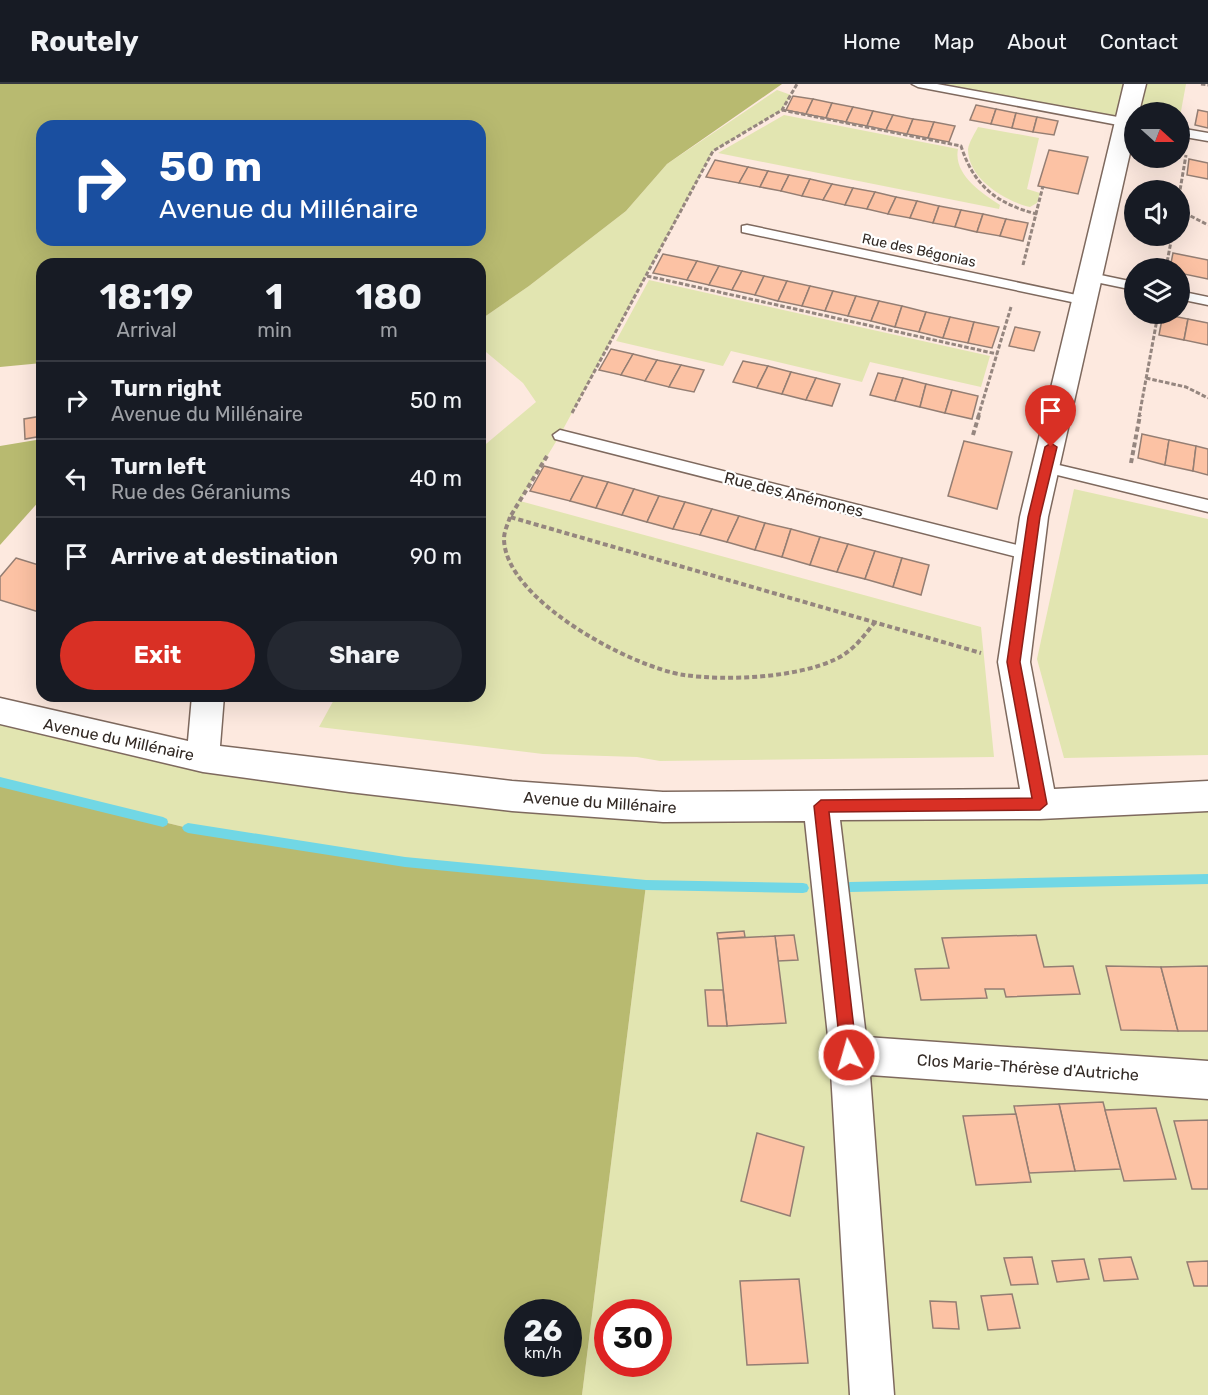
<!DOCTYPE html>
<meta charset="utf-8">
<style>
body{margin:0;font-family:Rubik,sans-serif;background:#242831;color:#f1f3f6;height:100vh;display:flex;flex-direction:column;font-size:22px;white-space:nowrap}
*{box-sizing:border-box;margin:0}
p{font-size:20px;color:#9ea1a6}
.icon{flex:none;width:33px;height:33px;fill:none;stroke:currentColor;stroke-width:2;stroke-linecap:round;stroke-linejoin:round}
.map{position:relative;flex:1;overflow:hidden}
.side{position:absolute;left:36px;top:174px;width:450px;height:444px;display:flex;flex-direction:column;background:#171b24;border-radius:18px;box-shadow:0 6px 24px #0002}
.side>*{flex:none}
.banner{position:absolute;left:36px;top:36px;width:450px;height:126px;border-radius:18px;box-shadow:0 6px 24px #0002;background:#1a4fa0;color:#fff;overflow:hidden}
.needle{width:39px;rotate:111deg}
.controls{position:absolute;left:1124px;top:18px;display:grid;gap:12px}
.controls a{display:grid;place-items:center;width:66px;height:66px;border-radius:50%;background:#171b24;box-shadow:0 6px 24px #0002;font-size:30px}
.speed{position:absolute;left:504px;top:1215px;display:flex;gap:12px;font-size:30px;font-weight:700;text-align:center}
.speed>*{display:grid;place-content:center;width:78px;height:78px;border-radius:50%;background:#171b24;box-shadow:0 6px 24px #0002;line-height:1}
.speed small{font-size:15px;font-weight:400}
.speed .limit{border:9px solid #d22;background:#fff;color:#111}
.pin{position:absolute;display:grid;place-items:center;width:51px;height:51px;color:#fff;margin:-62px -26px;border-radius:50% 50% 50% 0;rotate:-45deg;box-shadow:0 0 6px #0007}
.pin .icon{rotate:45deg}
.me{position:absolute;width:66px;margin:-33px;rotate:354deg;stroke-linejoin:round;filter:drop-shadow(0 0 4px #0008)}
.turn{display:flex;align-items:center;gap:21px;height:126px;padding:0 24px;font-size:27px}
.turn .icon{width:78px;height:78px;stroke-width:2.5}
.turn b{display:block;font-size:42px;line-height:51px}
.eta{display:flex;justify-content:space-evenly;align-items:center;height:102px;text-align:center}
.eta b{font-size:36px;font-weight:700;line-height:42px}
.action{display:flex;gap:12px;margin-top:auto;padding:12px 24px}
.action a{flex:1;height:69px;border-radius:36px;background:#d93025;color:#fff;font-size:24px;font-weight:700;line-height:69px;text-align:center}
.action a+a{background:#242831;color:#f1f3f6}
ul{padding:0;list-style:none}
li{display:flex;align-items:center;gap:18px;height:78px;padding:0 24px;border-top:2px solid #363941}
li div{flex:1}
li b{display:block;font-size:22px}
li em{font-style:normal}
header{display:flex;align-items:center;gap:36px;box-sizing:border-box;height:84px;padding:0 30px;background:#171b24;border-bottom:2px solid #363941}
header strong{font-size:28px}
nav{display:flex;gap:33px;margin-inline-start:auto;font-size:21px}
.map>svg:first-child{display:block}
.green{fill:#e2e5b1;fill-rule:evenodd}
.forest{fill:#b8ba70;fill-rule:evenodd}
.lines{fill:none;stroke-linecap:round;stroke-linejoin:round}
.stream{fill:#71d7e5;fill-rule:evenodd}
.building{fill:#fcc2a4;stroke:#947e73;stroke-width:1.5}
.service-casing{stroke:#7e695e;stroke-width:3}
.minor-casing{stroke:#7e695e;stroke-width:3}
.path-far1{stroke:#95867f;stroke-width:3;stroke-dasharray:4.5 2;stroke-linecap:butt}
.path{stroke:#95867f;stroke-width:4;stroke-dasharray:5 3;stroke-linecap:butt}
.service{fill:#fff;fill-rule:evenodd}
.minor{fill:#fff;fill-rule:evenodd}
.route{fill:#d93025;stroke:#8d1f18;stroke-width:1.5}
.labels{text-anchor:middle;stroke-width:4.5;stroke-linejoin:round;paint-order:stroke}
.far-street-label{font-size:14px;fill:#322924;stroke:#fff}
.street-label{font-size:16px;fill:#322924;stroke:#fff}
</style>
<header>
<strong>Routely</strong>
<nav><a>Home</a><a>Map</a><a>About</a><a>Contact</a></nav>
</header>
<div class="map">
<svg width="1208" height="1311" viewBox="0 0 1208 1311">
<rect width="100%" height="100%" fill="#fde9df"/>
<g class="green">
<polygon points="918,0 1186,0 1179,38 1179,28 1134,28 1134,40"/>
<polygon points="777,6 791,11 782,26 713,67 560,351 520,417 981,543 994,673 660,677 637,673 543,670 319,643 336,612 480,612 480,365 536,318 523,299 480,263 480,236 529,202 626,127 667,80"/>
<path d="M784,31L958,65C953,90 981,109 1000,121L999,125L718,69Z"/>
<path d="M978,43L1039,54L1027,105L1040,109L1037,119L1030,123C1005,117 968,95 968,65C969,58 975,49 978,43Z"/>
<polygon points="649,196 990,272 981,303 870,278 862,298 731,267 723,282 616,257"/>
<polygon points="1074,405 1208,435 1208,671 1064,674 1037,575"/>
<path d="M0,627L512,712H1208V1311H582L646,801L405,778L188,744L0,698ZM608,1228H658V1280H608Z"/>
</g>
<g class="forest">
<path d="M0,0H782L667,80L626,127L529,202L480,236V180H42V279L0,283ZM42,42H480V156H42Z"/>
<polygon points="42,355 42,414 0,461 0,362"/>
<path d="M0,698L188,744L405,778L646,801L582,1311H0ZM518,1228H568V1280H518Z"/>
</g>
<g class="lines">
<g class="stream">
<polygon points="0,693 163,733 167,735 168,738 167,741 163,743 0,703"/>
<polygon points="188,739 405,773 646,796 803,799 807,800 809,804 807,808 803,809 646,806 405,783 188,749 184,747 182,744 184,741"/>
<polygon points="1208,790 1208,800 850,808 846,807 844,803 846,799 850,798"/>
</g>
</g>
<g class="building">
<polygon points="793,12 813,15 806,30 786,26"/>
<polygon points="813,15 832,19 826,34 806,30"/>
<polygon points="832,19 853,23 846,38 826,34"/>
<polygon points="976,21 996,25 991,40 970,36"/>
<polygon points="853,23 873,27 867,42 846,38"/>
<polygon points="996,25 1016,29 1012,44 991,40"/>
<polygon points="1198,26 1208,28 1208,44 1195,41"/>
<polygon points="873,27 893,31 886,46 867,42"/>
<polygon points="1016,29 1037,33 1033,48 1012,44"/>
<polygon points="893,31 913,35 907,50 886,46"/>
<polygon points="1037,33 1058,37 1054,51 1033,48"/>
<polygon points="913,35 934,38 928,54 907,50"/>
<polygon points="934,38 955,42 949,58 928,54"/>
<polygon points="1049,66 1088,73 1078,110 1038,102"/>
<polygon points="1189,75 1208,79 1208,95 1187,91"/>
<polygon points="715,76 748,83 739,99 706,93"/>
<polygon points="748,83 768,87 760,103 739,99"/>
<polygon points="768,87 789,91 781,107 760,103"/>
<polygon points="789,91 810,95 802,112 781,107"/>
<polygon points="810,95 832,100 823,116 802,112"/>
<polygon points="832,100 853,104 845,121 823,116"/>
<polygon points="853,104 875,108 867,125 845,121"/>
<polygon points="875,108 896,113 888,130 867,125"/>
<polygon points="896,113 917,117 910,134 888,130"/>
<polygon points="917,117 939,122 933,139 910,134"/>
<polygon points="939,122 961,126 955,143 933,139"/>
<polygon points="961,126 983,130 977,148 955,143"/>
<polygon points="983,130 1006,135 1000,152 977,148"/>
<polygon points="1006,135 1028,139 1023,157 1000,152"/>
<polygon points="1173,169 1208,176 1208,195 1179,189 1179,184 1170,184"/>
<polygon points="663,170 697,177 687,196 653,189"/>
<polygon points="697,177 719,182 709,201 687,196"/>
<polygon points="719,182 742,187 732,206 709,201"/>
<polygon points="742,187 764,192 755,211 732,206"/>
<polygon points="764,192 787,197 778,217 755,211"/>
<polygon points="787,197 810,202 802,222 778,217"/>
<polygon points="810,202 833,207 825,227 802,222"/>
<polygon points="833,207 856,212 848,232 825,227"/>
<polygon points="856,212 879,217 871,237 848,232"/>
<polygon points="879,217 902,222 895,243 871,237"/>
<polygon points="902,222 926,228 919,248 895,243"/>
<polygon points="926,228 950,233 943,254 919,248"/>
<polygon points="1163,230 1188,235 1184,256 1159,251"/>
<polygon points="950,233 974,238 968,259 943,254"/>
<polygon points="1188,235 1208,239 1208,261 1184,256"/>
<polygon points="974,238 999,243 992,264 968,259"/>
<polygon points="1015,243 1040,248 1034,267 1009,262"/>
<polygon points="611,265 633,270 621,291 599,286"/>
<polygon points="633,270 657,276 645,297 621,291"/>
<polygon points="657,276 681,281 669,303 645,297"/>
<polygon points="743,277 768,282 757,304 733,298"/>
<polygon points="681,281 704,286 694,308 669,303"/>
<polygon points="768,282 791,288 782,310 757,304"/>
<polygon points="791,288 816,294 806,316 782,310"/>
<polygon points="878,289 903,294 895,317 870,311"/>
<polygon points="816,294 840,300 832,322 806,316"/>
<polygon points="903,294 926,300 920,323 895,317"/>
<polygon points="926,300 952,306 945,329 920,323"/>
<polygon points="952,306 978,312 972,335 945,329"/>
<polygon points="42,332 42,352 25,355 24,335"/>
<polygon points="1142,350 1169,356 1165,381 1138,374"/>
<polygon points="1169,356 1196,362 1193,387 1165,381"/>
<polygon points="964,357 1012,368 997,425 948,412"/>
<polygon points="1196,362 1208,365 1208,391 1193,387"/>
<polygon points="544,382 583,392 570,417 530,407"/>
<polygon points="583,392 608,398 596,424 570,417"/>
<polygon points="608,398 634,405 622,431 596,424"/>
<polygon points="634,405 659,412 647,438 622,431"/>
<polygon points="659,412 685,418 673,445 647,438"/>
<polygon points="685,418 712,425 700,451 673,445"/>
<polygon points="712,425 739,432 727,458 700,451"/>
<polygon points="739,432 765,439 755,466 727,458"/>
<polygon points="765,439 791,445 782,473 755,466"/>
<polygon points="791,445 820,453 810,481 782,473"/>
<polygon points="820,453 848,460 837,488 810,481"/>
<polygon points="848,460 875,467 865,495 837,488"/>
<polygon points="875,467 902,474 893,503 865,495"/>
<polygon points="16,474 42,482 42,529 0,516 0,493"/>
<polygon points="902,474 929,481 921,511 893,503"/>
<polygon points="744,847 745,853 718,855 717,849"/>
<polygon points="794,851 798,876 778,877 775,852"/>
<polygon points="1036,851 1044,883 1073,882 1080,910 1006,913 1004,905 985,905 987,914 921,916 915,885 949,884 942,854"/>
<polygon points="775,852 786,939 727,942 718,855"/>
<polygon points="1106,882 1161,883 1178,947 1121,946"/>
<polygon points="1208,882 1208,947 1178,947 1161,883"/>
<polygon points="705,906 723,906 727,942 708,942"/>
<polygon points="1103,1018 1121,1085 1075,1087 1059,1020"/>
<polygon points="1059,1020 1075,1087 1029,1089 1014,1022"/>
<polygon points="1156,1024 1176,1095 1124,1097 1105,1026"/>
<polygon points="1016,1030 1031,1098 976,1101 963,1032"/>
<polygon points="1208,1036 1208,1105 1192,1105 1174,1037"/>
<polygon points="757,1049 804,1063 790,1132 741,1117"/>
<polygon points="1032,1173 1038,1200 1011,1201 1004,1174"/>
<polygon points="1131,1173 1138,1195 1104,1197 1099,1175"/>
<polygon points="1084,1175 1089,1195 1057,1198 1052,1177"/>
<polygon points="1208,1177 1208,1202 1194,1202 1187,1178"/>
<polygon points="799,1195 808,1279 747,1281 740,1197"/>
<polygon points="1012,1210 1020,1244 988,1246 981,1212"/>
<polygon points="930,1217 956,1218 959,1245 933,1244"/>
</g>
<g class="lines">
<g class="service-casing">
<g id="service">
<polygon points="912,0 937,0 1134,36 1134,44 918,3"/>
<polygon points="1179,44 1208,49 1208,57 1179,52"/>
<polygon points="747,141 1086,213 1093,217 1086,221 742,148 742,142"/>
<polygon points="1091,189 1134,198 1134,206 1086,196 1086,190"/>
<polygon points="1179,207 1208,213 1208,221 1179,215"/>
<polygon points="560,346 1029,464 1037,470 1029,476 555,355 553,351"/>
<polygon points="1046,378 1208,416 1208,428 1041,387 1038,383"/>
</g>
</g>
<g class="minor-casing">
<polygon id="minor" points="1124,0 1146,0 1139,28 1134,28 1134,51 1048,433 1030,578 1054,705 1208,697 1208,727 1040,735 840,736 866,953 1208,977 1208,1015 870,991 894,1311 850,1311 830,971 805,737 663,738 512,727 349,708 203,688 0,640 0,614 188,657 192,612 224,612 220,662 512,697 663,708 1020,705 998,578 1020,433"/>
</g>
<g class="path-far1">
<polyline points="1201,0 1208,1"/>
<path d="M782,26L961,62C974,102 997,120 1037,130"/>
<polyline points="1179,112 1186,71"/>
<polyline points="1179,126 1208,141"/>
<polyline points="1023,181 1043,102"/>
<polyline points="1166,184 1172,152"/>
<polyline points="647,192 997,270"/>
<polyline points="1146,294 1186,303 1208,314"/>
<polyline points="572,329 713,67 782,26 797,0"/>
<polyline points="978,333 1011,223"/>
<polyline points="1139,333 1158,230"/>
</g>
<g class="path">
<polyline points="973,351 979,331"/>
<polyline points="547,372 510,433 981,569"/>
<polyline points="1131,379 1140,331"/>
<path d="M510,433C508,440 504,447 504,455C505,516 631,583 684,591C726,597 797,594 836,575C853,567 864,552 875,538"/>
</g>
<use href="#service" class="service"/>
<use href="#minor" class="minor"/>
</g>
<polygon class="route" points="1051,359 1057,363 1040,433 1020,578 1047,720 1040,726 829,728 857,971 854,977 849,979 843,977 841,971 814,722 821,716 1032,714 1007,578 1028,433 1045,363"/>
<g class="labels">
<g class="far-street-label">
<text transform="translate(919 166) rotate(12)" y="5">Rue des Bégonias</text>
</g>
<g class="street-label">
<text transform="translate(794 410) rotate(14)" y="6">Rue des Anémones</text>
<text transform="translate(119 655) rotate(12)" y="6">Avenue du Millénaire</text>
<text transform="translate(600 718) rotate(4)" y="6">Avenue du Millénaire</text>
<text transform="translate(1028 983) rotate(4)" y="6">Clos Marie-Thérèse d'Autriche</text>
</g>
</g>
</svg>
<div class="controls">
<a><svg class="needle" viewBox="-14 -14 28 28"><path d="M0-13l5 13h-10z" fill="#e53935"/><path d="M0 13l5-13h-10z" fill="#9ea1a6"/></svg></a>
<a><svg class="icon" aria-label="sound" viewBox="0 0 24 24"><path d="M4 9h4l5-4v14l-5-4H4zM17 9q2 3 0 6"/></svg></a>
<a><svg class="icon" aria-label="layers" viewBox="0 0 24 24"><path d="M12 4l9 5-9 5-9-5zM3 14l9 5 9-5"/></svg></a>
</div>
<div class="speed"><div>26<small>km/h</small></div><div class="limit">30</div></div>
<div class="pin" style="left:1051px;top:363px;background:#d93025"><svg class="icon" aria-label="arrive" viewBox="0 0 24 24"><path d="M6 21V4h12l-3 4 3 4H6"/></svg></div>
<svg class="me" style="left:849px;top:971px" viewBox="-20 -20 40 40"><circle r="17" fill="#d93025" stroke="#fff" stroke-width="3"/><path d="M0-11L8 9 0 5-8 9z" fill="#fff"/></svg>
<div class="banner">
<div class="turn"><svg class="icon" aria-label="right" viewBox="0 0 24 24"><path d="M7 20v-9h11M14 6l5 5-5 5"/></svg><div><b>50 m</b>Avenue du Millénaire</div></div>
</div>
<section class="side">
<div class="eta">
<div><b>18:19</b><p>Arrival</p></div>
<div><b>1</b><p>min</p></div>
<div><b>180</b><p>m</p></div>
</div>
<ul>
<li><svg class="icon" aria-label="right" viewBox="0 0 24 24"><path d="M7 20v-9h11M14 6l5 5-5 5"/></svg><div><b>Turn right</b><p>Avenue du Millénaire</p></div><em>50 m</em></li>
<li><svg class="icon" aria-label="left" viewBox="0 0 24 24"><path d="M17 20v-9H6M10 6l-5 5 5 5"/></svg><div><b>Turn left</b><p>Rue des Géraniums</p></div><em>40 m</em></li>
<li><svg class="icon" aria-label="arrive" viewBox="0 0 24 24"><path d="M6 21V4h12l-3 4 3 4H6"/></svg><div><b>Arrive at destination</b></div><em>90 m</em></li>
</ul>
<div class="action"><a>Exit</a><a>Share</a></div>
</section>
</div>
